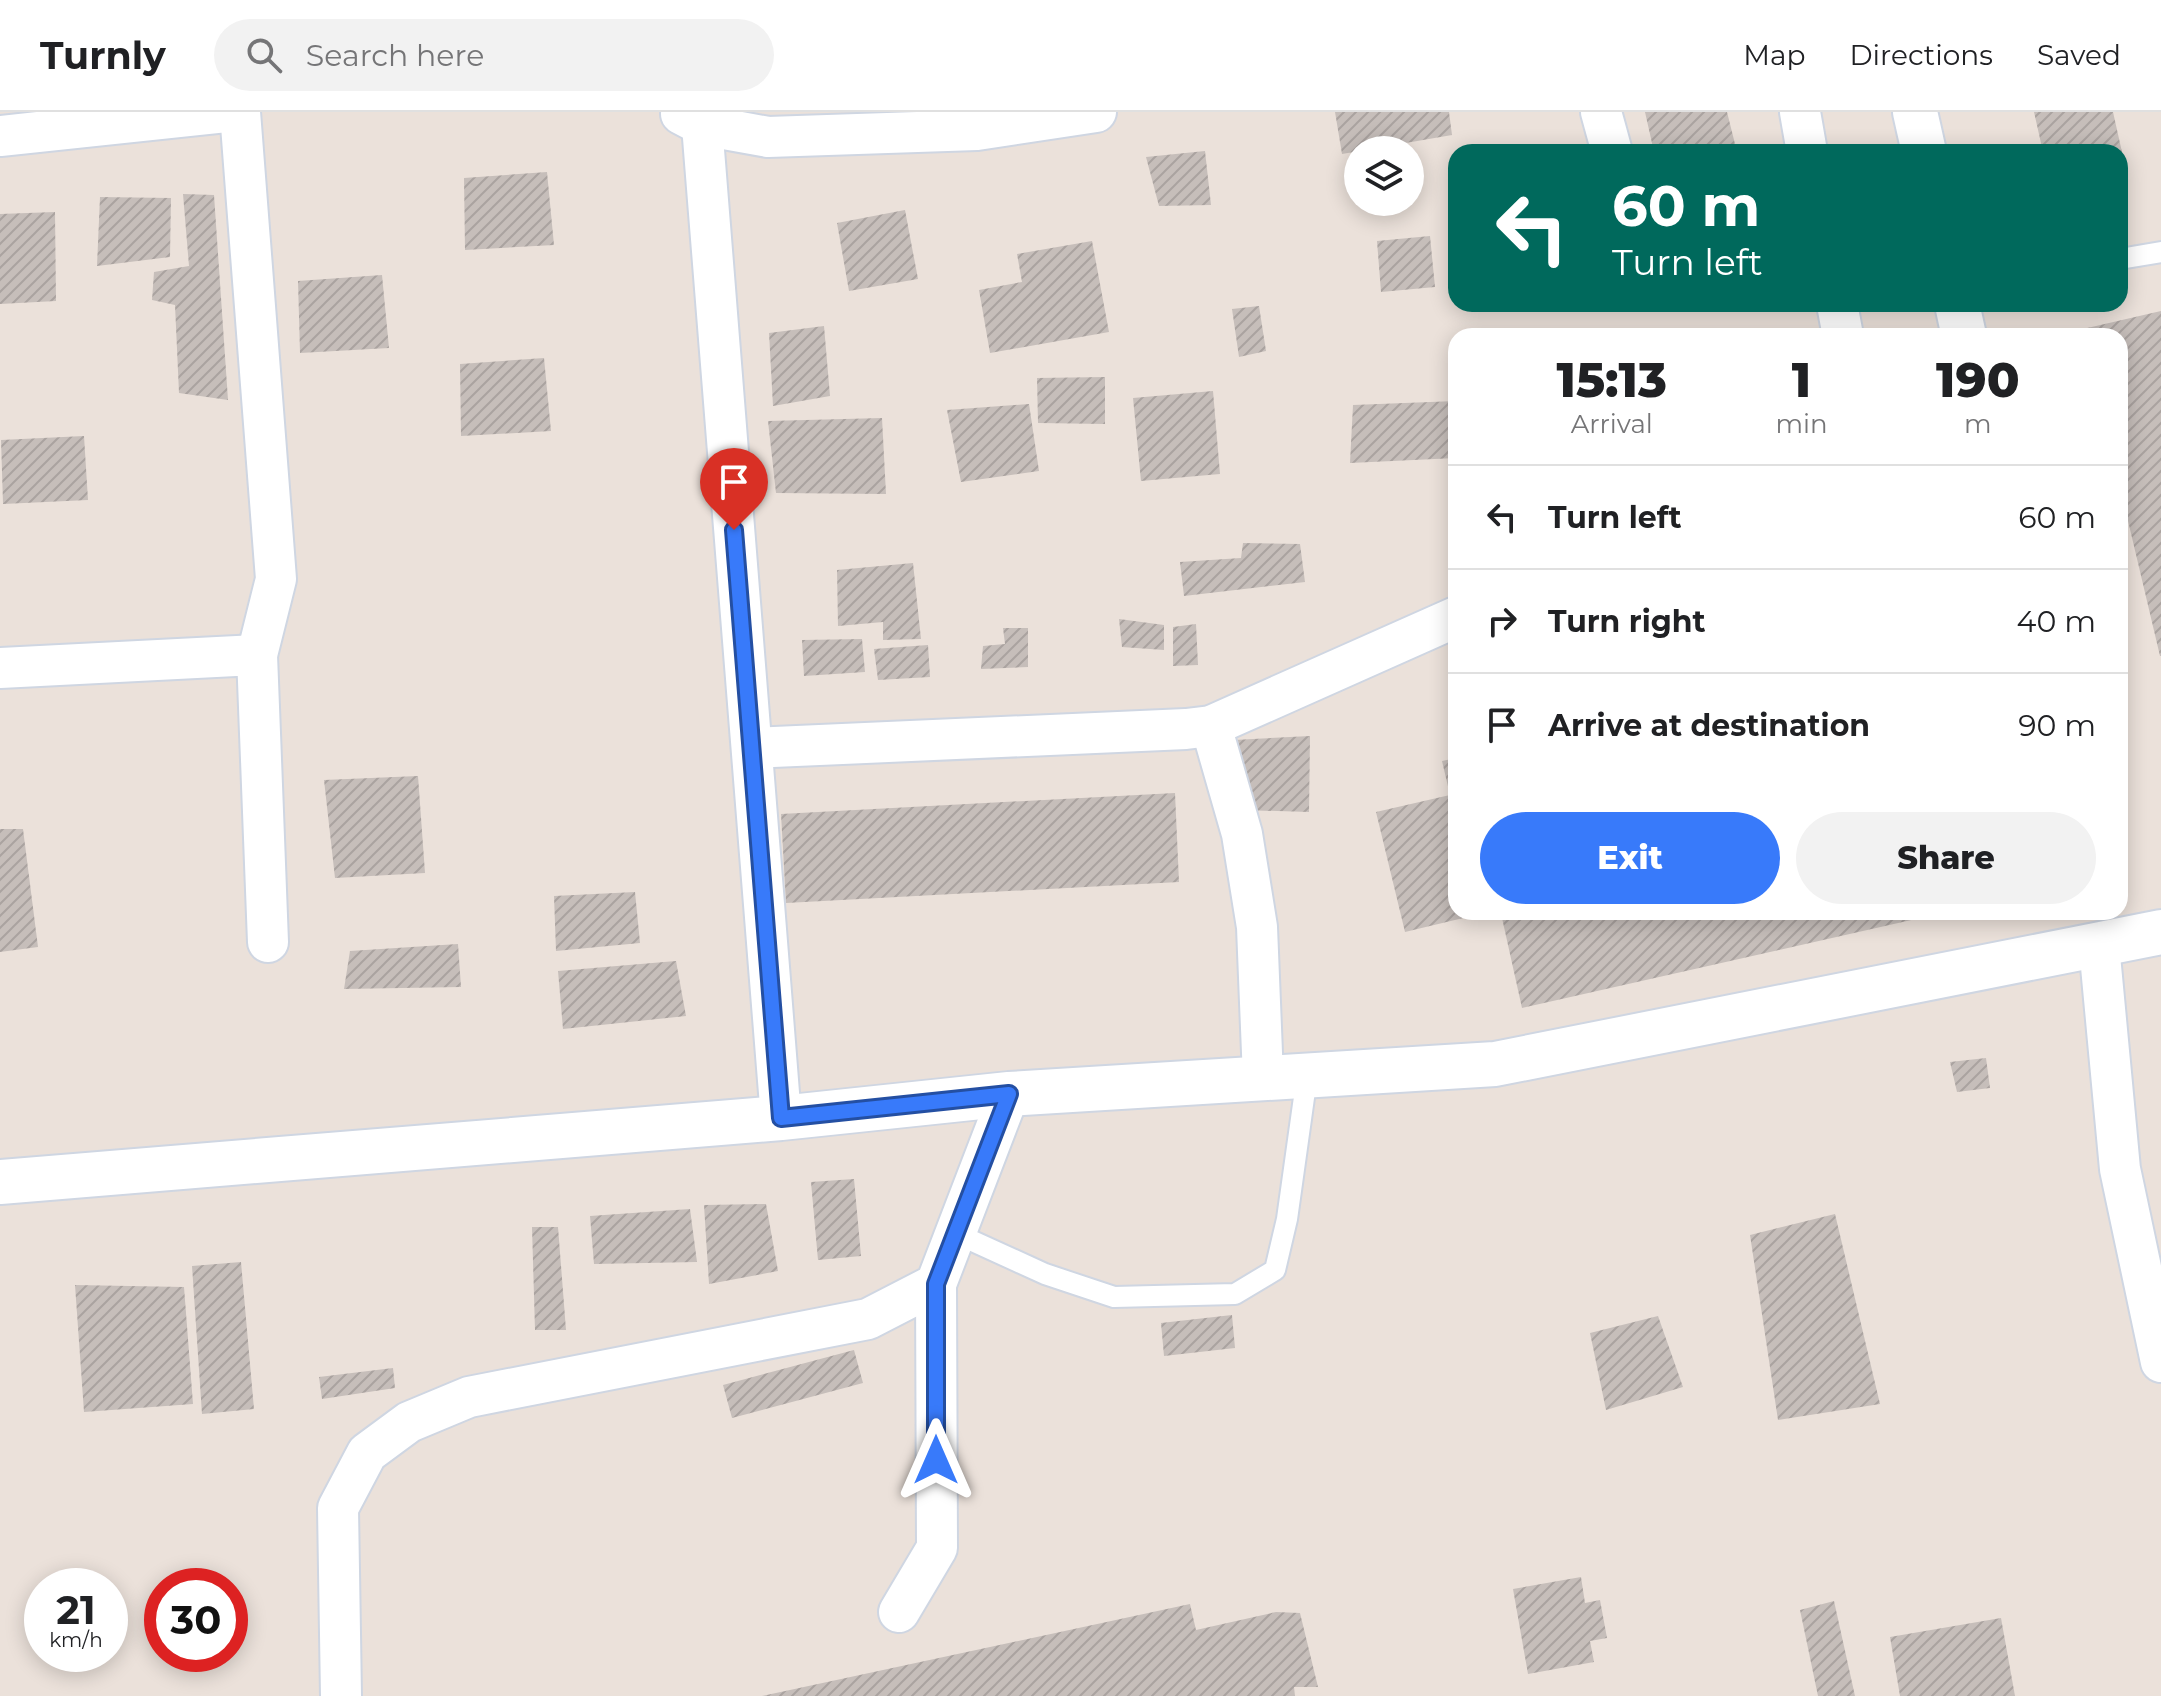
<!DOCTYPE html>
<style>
body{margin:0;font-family:Montserrat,sans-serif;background:#f2f2f2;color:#202124;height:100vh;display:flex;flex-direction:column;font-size:30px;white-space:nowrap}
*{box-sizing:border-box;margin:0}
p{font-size:26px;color:#757577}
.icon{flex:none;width:44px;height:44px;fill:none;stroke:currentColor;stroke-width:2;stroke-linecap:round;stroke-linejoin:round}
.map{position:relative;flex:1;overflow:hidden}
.panel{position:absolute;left:1448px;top:216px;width:680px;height:592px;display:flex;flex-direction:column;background:#fff;border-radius:24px;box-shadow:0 4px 20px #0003}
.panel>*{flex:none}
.top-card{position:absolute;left:1448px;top:32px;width:680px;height:168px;border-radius:24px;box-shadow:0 4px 20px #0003;background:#00695c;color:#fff;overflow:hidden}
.tools{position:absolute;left:1344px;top:24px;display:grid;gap:16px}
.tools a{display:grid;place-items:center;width:80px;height:80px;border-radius:50%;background:#fff;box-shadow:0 4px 20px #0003;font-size:40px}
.speed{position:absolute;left:24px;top:1456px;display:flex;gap:16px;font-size:40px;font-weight:700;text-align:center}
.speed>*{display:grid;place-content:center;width:104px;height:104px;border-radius:50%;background:#fff;box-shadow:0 4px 20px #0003;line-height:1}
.speed small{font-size:20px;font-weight:400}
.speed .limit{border:12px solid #d22;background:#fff;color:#111}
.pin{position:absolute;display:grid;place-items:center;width:68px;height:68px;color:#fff;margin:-82px -34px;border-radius:50% 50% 50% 0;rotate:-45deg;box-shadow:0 0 8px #0007}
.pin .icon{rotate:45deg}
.me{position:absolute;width:88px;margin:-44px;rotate:0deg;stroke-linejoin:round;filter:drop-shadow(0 0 6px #0008)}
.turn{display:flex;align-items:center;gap:28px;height:168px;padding:0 32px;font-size:36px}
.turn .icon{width:104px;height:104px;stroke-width:2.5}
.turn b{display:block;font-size:56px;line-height:68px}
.eta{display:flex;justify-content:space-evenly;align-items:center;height:136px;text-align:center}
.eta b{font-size:48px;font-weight:800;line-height:56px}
.button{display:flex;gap:16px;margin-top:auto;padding:16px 32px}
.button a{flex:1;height:92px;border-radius:48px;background:#387afa;color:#fff;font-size:32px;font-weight:800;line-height:92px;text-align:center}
.button a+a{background:#f2f2f2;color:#202124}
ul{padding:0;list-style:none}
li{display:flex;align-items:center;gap:24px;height:104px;padding:0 32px;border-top:2px solid #e0e0e0}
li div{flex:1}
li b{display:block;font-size:30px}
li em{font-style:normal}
header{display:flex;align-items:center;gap:48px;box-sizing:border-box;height:112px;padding:0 40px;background:#fff;border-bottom:2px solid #e0e0e0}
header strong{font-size:38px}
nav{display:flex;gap:44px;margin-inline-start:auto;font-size:28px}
.search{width:560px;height:72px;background:#f2f2f2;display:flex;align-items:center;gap:20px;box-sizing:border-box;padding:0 28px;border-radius:44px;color:#757577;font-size:30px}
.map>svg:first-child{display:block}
.building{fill:url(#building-hatch)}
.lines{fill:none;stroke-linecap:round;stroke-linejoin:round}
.lane-casing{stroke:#cfd6e2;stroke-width:24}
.street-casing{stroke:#cfd6e2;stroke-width:44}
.secondary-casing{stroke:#cfd6e2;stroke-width:48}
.lane{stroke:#fff;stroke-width:20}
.street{stroke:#fff;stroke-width:40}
.secondary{stroke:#fff;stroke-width:44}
.route-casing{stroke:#244fa2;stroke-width:20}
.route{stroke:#387afa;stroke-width:14}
</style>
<header>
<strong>Turnly</strong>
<div class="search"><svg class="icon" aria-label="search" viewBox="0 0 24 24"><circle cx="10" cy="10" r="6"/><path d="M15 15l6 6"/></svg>Search here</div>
<nav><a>Map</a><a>Directions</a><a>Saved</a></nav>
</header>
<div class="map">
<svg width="2161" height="1584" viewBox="0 0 2161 1584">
<defs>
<pattern id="building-hatch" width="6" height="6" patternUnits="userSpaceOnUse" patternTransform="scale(2)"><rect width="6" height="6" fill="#c6beba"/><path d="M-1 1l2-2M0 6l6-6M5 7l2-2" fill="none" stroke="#aaa3a0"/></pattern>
</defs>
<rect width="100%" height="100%" fill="#ebe1da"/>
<g class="building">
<polygon points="1335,0 1449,0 1452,23 1342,42"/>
<polygon points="1645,0 1727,0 1737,40 1654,40"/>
<polygon points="2034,0 2113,0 2124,49 2120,50 2120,40 2043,40"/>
<polygon points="1205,39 1211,93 1159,94 1146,45"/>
<polygon points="547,60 554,133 465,138 464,66"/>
<polygon points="183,82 214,83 228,288 179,281 175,193 152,188 154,160 189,154"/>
<polygon points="100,85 171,86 170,145 97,154"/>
<polygon points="905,98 918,167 849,179 837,111"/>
<polygon points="55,100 56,189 0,192 0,102"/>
<polygon points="1430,124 1435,175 1381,180 1377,129"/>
<polygon points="1092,129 1109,220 990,241 979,178 1022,170 1017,142"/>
<polygon points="382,163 389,236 300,241 298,169"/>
<polygon points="1259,194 1266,239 1239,245 1232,197"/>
<polygon points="2161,199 2161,544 2160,544 2120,375 2120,224 2084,224 2083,217"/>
<polygon points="824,214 830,284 773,294 769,221"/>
<polygon points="544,246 551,319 461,324 460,252"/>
<polygon points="1105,265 1105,312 1038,311 1037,266"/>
<polygon points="1213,279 1220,362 1141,369 1133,286"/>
<polygon points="1456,289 1456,346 1350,351 1353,293"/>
<polygon points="1029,292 1039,359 961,370 947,298"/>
<polygon points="882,306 886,382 776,381 768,309"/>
<polygon points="84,324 88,388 3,392 1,328"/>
<polygon points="1243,431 1300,432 1305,470 1184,484 1180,450 1241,446"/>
<polygon points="913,451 921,527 883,528 883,510 838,514 837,458"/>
<polygon points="1119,507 1164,513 1164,538 1122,535"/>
<polygon points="1196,512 1198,553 1173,554 1173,515"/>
<polygon points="1003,516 1028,516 1028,555 981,557 983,534 1005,532"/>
<polygon points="862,527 865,560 804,564 802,528"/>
<polygon points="928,533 930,565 878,568 874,537"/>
<polygon points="1310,624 1309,700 1240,698 1234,628"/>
<polygon points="1456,646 1456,800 1484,801 1405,820 1376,700 1450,683 1442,649"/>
<polygon points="418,664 425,761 335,766 324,668"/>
<polygon points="1175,681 1179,770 786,791 781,702"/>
<polygon points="0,717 23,717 38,835 0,840"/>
<polygon points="635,780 640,831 556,839 554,784"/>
<polygon points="1529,800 1928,800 1929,804 1522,896 1502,806"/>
<polygon points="458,832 461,875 344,877 350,839"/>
<polygon points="676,849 686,904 563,917 558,859"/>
<polygon points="1986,946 1990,976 1957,980 1950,950"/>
<polygon points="854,1067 861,1144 818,1148 811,1070"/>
<polygon points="766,1092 778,1159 709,1172 704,1093"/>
<polygon points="690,1097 697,1150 594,1152 590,1104"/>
<polygon points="1835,1102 1880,1292 1778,1308 1750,1123"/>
<polygon points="532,1115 558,1115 566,1218 535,1218"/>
<polygon points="241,1150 254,1297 202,1302 192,1154"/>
<polygon points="75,1173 184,1175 193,1292 84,1300"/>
<polygon points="1232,1203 1235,1236 1164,1244 1161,1211"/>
<polygon points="1658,1204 1683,1275 1606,1298 1590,1221"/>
<polygon points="854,1238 863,1271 732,1306 723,1273"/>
<polygon points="393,1256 395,1276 322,1287 319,1265"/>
<polygon points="1581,1465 1585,1491 1600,1488 1607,1526 1590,1529 1594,1550 1528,1562 1513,1477"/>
<polygon points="1834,1489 1855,1584 1818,1584 1800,1498"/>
<polygon points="1190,1492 1196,1518 1276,1500 1300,1501 1318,1575 1294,1575 1295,1584 762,1584"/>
<polygon points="2001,1506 2015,1584 1900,1584 1890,1525"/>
</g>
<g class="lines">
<g class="lane-casing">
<g id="lane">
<polyline points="2120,147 2161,140"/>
<polyline points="955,1121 1045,1162 1114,1185 1235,1182 1275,1158 1287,1107 1307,964"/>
</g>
</g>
<g class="street-casing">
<g id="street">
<polyline points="240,0 276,467 257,543"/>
<polyline points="1601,0 1612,40"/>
<polyline points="1800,0 1807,40"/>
<polyline points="681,2 702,13 768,25 977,18 1096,0"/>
<polyline points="702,13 781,1006"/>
<polyline points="0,24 226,0"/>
<polyline points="1837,192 1843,224"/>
<polyline points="0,556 257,543 268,830"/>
<polyline points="1211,614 1242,722 1257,815 1263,966"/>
<polyline points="752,636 1186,617 1211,614 1456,505"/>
<polyline points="2099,833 2120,1057 2161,1250"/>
<polyline points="899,1500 937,1436 936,1172"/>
<polyline points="341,1584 338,1396 367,1341 409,1310 469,1285 868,1207 936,1172 1009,982"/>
</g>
</g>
<g class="secondary-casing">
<g id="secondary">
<polyline points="1915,0 1924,40"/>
<polyline points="1957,192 1964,224"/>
<polyline points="0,1070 781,1006 1009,982 1495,952 2161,820"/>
</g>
</g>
<use href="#lane" class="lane"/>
<use href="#street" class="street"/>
<use href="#secondary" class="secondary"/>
</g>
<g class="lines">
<g class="route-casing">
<polyline id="route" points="734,418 781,1006 1009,982 936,1172 936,1348"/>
</g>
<use href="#route" class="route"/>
</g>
</svg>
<div class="tools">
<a><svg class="icon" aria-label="layers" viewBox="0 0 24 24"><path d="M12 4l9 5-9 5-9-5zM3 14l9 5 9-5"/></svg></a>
</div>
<div class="speed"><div>21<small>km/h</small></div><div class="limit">30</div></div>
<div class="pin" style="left:734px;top:418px;background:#d93025"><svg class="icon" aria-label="arrive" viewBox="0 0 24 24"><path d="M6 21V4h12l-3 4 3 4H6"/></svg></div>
<svg class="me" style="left:936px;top:1348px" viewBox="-20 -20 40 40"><path d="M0-17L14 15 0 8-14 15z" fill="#387afa" stroke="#fff" stroke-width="4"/></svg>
<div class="top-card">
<div class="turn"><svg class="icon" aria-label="left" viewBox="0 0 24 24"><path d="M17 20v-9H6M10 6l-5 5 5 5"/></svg><div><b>60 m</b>Turn left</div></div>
</div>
<section class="panel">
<div class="eta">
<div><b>15:13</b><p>Arrival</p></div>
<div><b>1</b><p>min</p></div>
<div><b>190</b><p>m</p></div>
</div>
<ul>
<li><svg class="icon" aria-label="left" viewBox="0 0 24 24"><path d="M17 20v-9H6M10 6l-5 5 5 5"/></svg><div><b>Turn left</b></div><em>60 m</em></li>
<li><svg class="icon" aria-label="right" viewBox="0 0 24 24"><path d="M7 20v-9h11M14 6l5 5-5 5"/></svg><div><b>Turn right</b></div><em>40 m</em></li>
<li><svg class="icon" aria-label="arrive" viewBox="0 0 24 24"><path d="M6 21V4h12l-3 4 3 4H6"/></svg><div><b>Arrive at destination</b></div><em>90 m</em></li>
</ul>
<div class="button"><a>Exit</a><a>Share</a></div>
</section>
</div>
